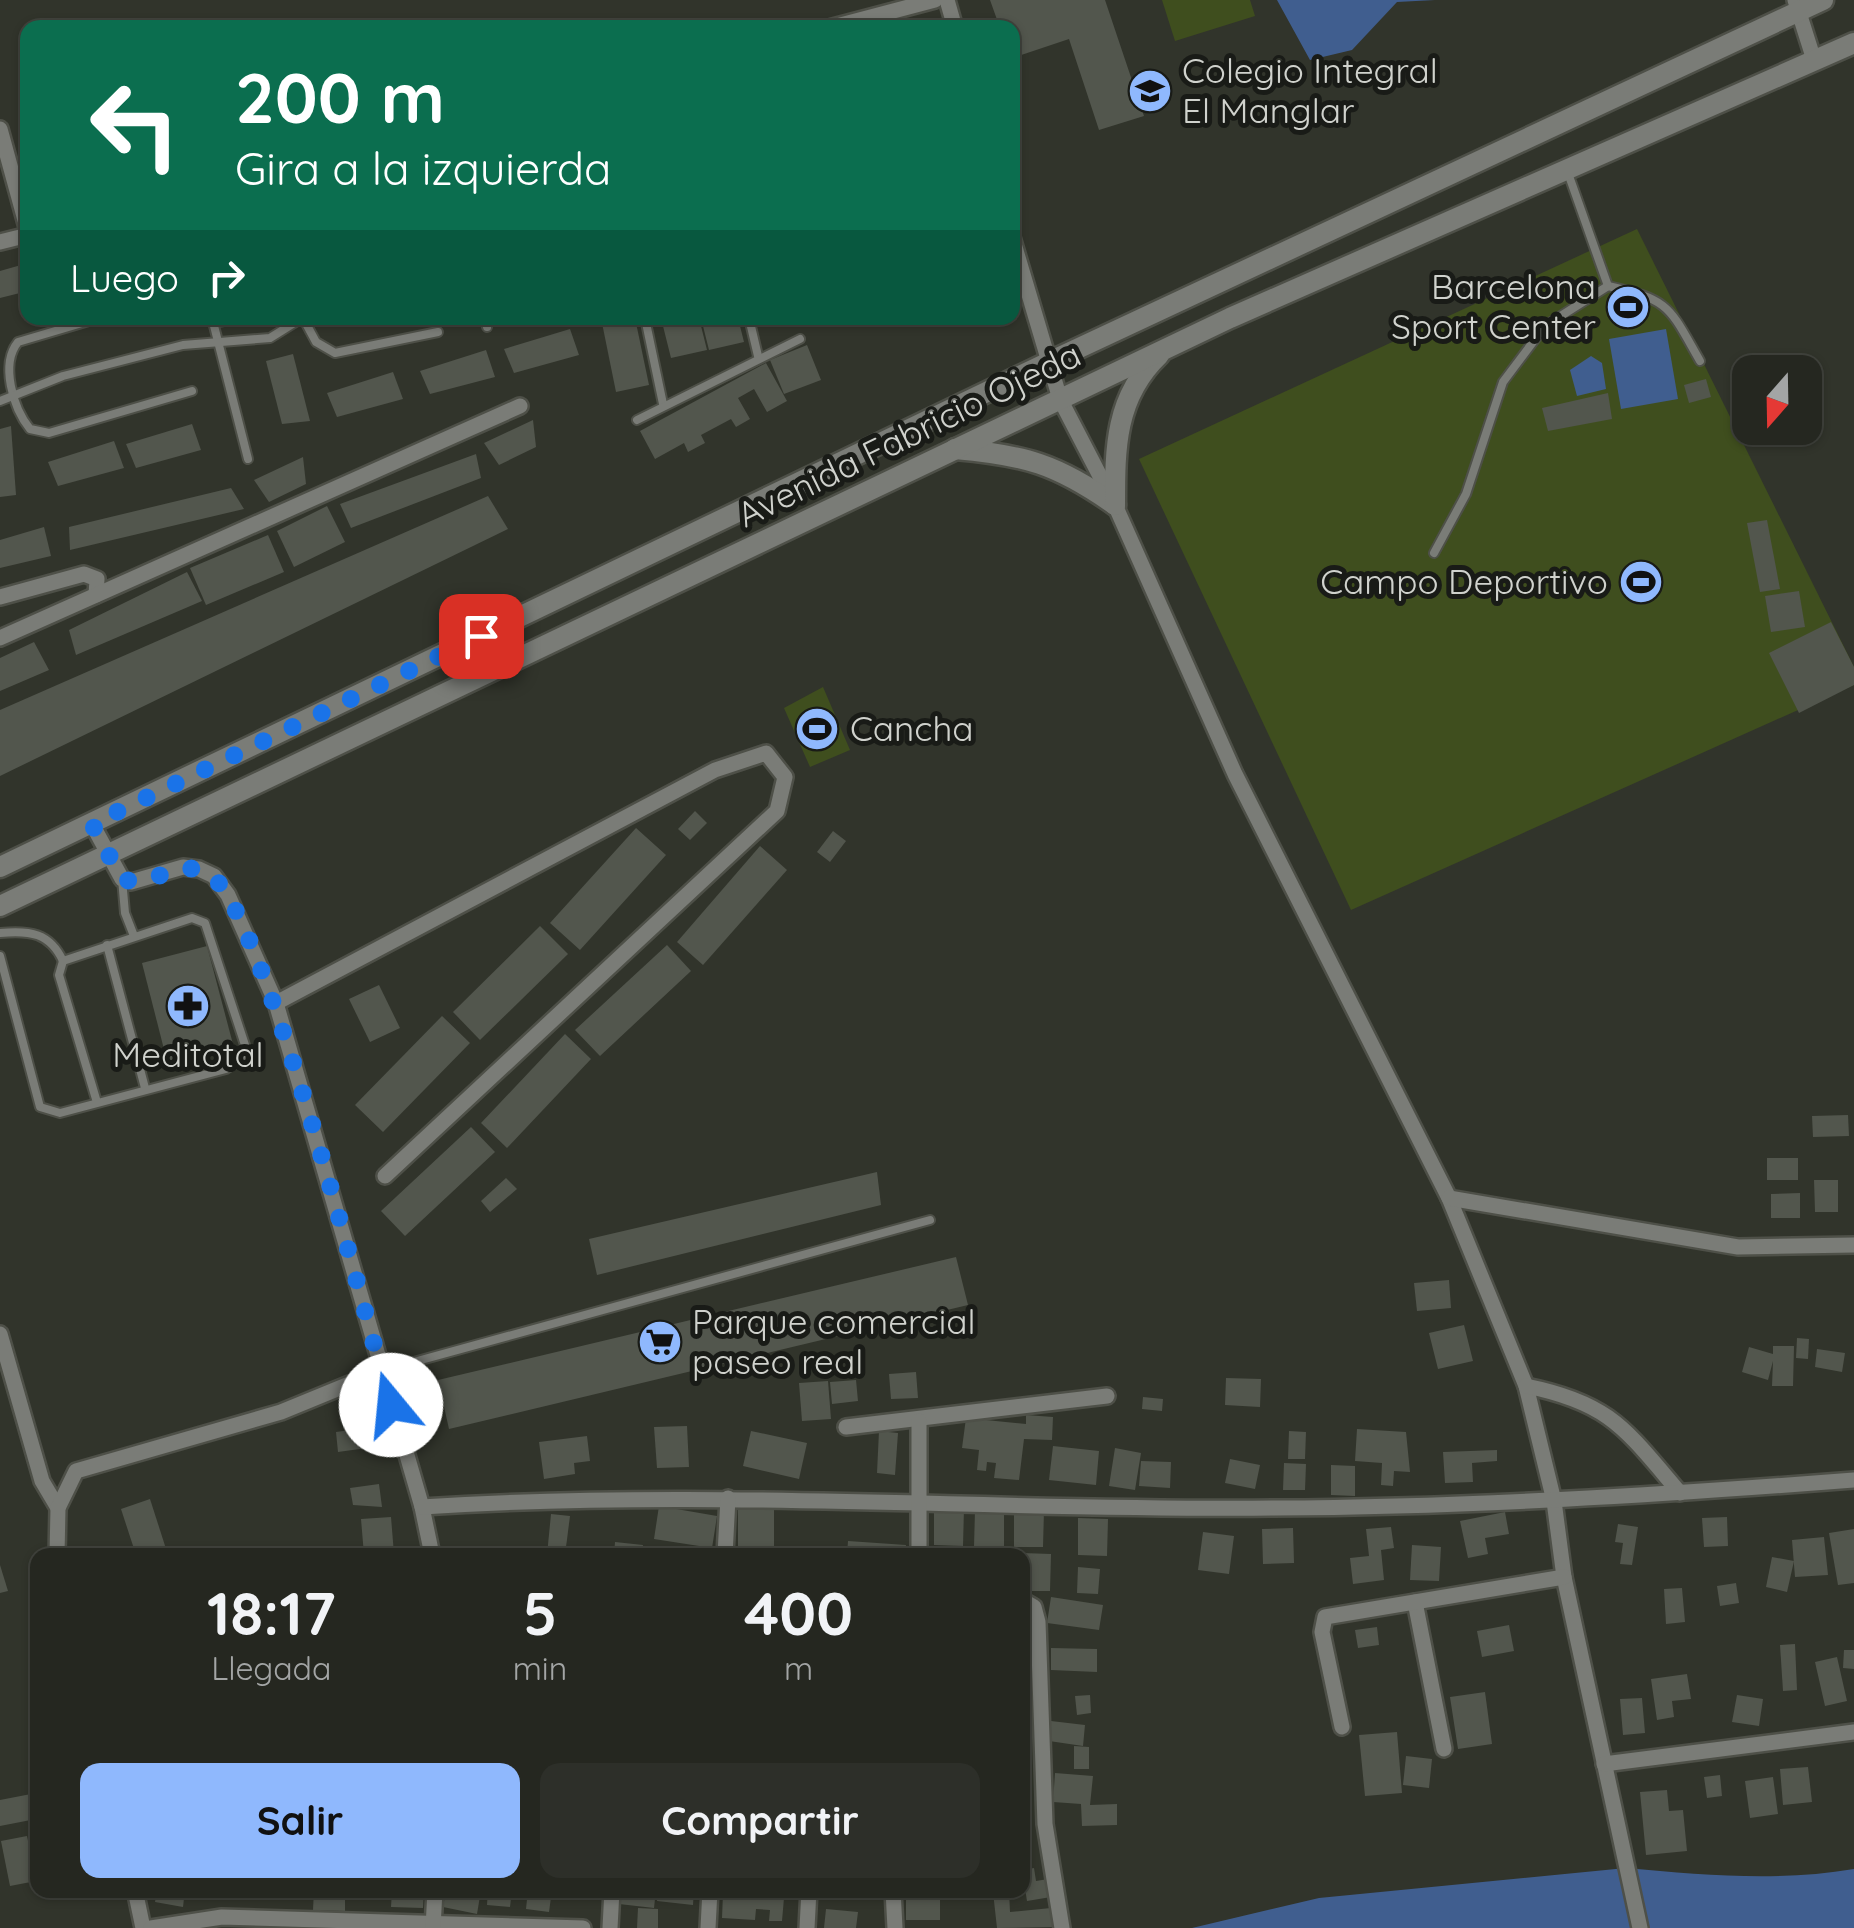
<!DOCTYPE html>
<html lang="es">
<style>
body{margin:0;font-family:Quicksand,sans-serif;background:#2d2f29;color:#f1f3f6;height:100vh;display:flex;flex-direction:column;font-size:38px;white-space:nowrap}
*{box-sizing:border-box;margin:0}
p{font-size:32px;color:#a3a5a5}
.icon{flex:none;width:55px;height:55px;fill:none;stroke:currentColor;stroke-width:2;stroke-linecap:round;stroke-linejoin:round}
.map{position:relative;flex:1;overflow:hidden}
.panel{position:absolute;left:30px;top:1548px;width:1000px;height:350px;display:flex;flex-direction:column;background:#252720;border-radius:20px;box-shadow:0 2px 8px #0004,0 0 0 2px #42443e}
.panel>*{flex:none}
.top-card{position:absolute;left:20px;top:20px;width:1000px;height:305px;border-radius:20px;box-shadow:0 2px 8px #0004,0 0 0 2px #42443e;background:#0b6e4f;color:#fff;overflow:hidden}
.needle{width:65px;rotate:200deg}
.fabs{position:absolute;left:1732px;top:355px;display:grid;gap:20px}
.fabs a{display:grid;place-items:center;width:90px;height:90px;border-radius:20px;background:#252720;box-shadow:0 2px 8px #0004,0 0 0 2px #42443e;font-size:50px}
.pin{position:absolute;display:grid;place-items:center;width:85px;height:85px;color:#fff;margin:-42px;border-radius:20px;box-shadow:0 5px 15px #0006}
.me{position:absolute;width:110px;margin:-55px;rotate:343deg;stroke-linejoin:round;filter:drop-shadow(0 0 8px #0008)}
.turn{display:flex;align-items:center;gap:35px;height:210px;padding:0 50px;font-size:45px}
.turn .icon{width:130px;height:130px;stroke-width:2.5}
.turn b{display:block;font-size:70px;line-height:85px}
.then{display:flex;align-items:center;height:95px;padding:0 50px;background:#0003;gap:20px;font-size:38px}
.eta{display:flex;justify-content:space-evenly;align-items:center;height:170px;text-align:center}
.eta b{font-size:60px;font-weight:800;line-height:70px}
.button{display:flex;gap:20px;margin-top:auto;padding:20px 50px}
.button a{flex:1;height:115px;border-radius:20px;background:#8fb8fd;color:#111;font-size:40px;font-weight:800;line-height:115px;text-align:center}
.button a+a{background:#2d2f29;color:#f1f3f6}
.map>svg:first-child{display:block}
.green{fill:#3f4e1e}
.water{fill:#405e8f}
.building{fill:#52564d}
.lines{fill:none;stroke-linecap:round;stroke-linejoin:round}
.service-casing{stroke:#4e5048;stroke-width:12}
.minor-casing{stroke:#4e5048;stroke-width:20}
.tertiary-casing{stroke:#4e5048;stroke-width:25}
.service{stroke:#7a7c77;stroke-width:8}
.minor{stroke:#7a7c77;stroke-width:15}
.tertiary{stroke:#7a7c77;stroke-width:20}
.route{stroke:#1a73e8;stroke-width:18;stroke-dasharray:0 32.4}
.labels{text-anchor:middle;stroke-width:10;stroke-linejoin:round;paint-order:stroke}
.poi-label{font-size:35px;fill:#d0d2cd;stroke:#191b17;text-anchor:start}
.street-label{font-size:35px;fill:#d0d2cd;stroke:#191b17}
</style>
<div class="map">
<svg width="1854" height="1928" viewBox="0 0 1854 1928">
<rect width="100%" height="100%" fill="#31342b"/>
<g class="green">
<polygon points="1162,0 1250,0 1255,16 1175,41"/>
<polygon points="1637,229 1854,667 1854,685 1351,910 1139,459"/>
<polygon points="823,687 850,750 810,767 784,708"/>
</g>
<g class="water">
<polygon points="1277,0 1435,0 1397,2 1352,50 1310,60"/>
<polygon points="1666,329 1678,399 1621,409 1609,339"/>
<polygon points="1591,356 1602,363 1606,389 1577,396 1570,370"/>
<path d="M1626,1868C1703,1875 1778,1882 1854,1869V1928H1192L1319,1898Z"/>
</g>
<g class="building">
<polygon points="990,0 1105,0 1144,116 1099,130 1069,39 1012,58 1012,28 1000,28"/>
<polygon points="28,263 28,291 0,298 0,271"/>
<polygon points="601,318 635,318 649,385 616,392"/>
<polygon points="661,318 699,318 707,350 671,358"/>
<polygon points="701,318 738,318 744,342 709,350"/>
<polygon points="570,329 579,355 514,373 504,349"/>
<polygon points="807,345 821,380 784,394 770,360"/>
<polygon points="486,350 495,377 430,394 420,371"/>
<polygon points="293,354 310,421 282,424 266,361"/>
<polygon points="766,363 787,401 767,412 754,389 738,398 750,419 736,427 731,419 701,435 705,443 688,452 684,443 655,459 640,431"/>
<polygon points="393,372 403,399 337,417 327,393"/>
<polygon points="1706,379 1711,397 1689,403 1684,385"/>
<polygon points="1608,393 1612,419 1548,431 1542,408"/>
<polygon points="533,420 536,447 499,465 484,443"/>
<polygon points="192,424 201,450 136,468 126,444"/>
<polygon points="11,426 16,495 0,497 0,429"/>
<polygon points="114,441 124,468 58,486 48,462"/>
<polygon points="476,454 481,478 351,528 340,504"/>
<polygon points="303,457 306,484 269,502 254,480"/>
<polygon points="231,488 244,509 70,550 69,527"/>
<polygon points="488,496 508,529 0,776 0,710"/>
<polygon points="327,506 345,542 294,567 277,531"/>
<polygon points="1767,520 1780,589 1760,592 1747,523"/>
<polygon points="44,527 51,556 0,568 0,540"/>
<polygon points="268,535 284,572 206,605 190,568"/>
<polygon points="187,572 202,601 76,655 69,630"/>
<polygon points="1799,591 1805,627 1771,632 1765,596"/>
<polygon points="1831,622 1854,667 1854,685 1799,713 1769,653"/>
<polygon points="34,642 49,670 0,691 0,658"/>
<polygon points="695,811 707,823 690,840 678,829"/>
<polygon points="636,828 666,855 580,950 550,923"/>
<polygon points="833,831 846,841 830,862 817,852"/>
<polygon points="760,846 787,870 703,965 677,942"/>
<polygon points="540,926 568,954 480,1040 453,1012"/>
<polygon points="667,945 691,971 600,1056 575,1030"/>
<polygon points="207,946 234,1048 168,1065 142,963"/>
<polygon points="379,985 400,1028 370,1042 349,999"/>
<polygon points="442,1016 470,1043 383,1132 355,1105"/>
<polygon points="565,1034 591,1059 507,1148 481,1123"/>
<polygon points="1848,1115 1849,1136 1813,1137 1812,1116"/>
<polygon points="471,1127 495,1152 405,1236 381,1211"/>
<rect x="1767" y="1158" width="31" height="22"/>
<polygon points="877,1172 881,1205 597,1275 589,1239"/>
<polygon points="506,1178 517,1189 490,1212 481,1201"/>
<polygon points="1814,1180 1838,1180 1838,1212 1815,1212"/>
<polygon points="1800,1193 1800,1218 1771,1218 1771,1194"/>
<polygon points="956,1257 968,1305 449,1429 438,1380"/>
<polygon points="1449,1280 1451,1308 1417,1311 1414,1283"/>
<polygon points="1464,1325 1473,1361 1438,1369 1429,1333"/>
<polygon points="1797,1338 1809,1339 1808,1359 1796,1358"/>
<polygon points="1773,1346 1794,1346 1793,1386 1772,1386 1773,1361 1768,1380 1742,1372 1749,1347 1773,1354"/>
<polygon points="1817,1349 1845,1353 1842,1372 1815,1367"/>
<polygon points="916,1372 918,1398 891,1399 889,1374"/>
<polygon points="1226,1378 1261,1379 1260,1407 1225,1405"/>
<polygon points="856,1380 858,1401 832,1404 830,1382"/>
<polygon points="828,1381 831,1419 802,1421 799,1383"/>
<polygon points="1143,1397 1163,1399 1162,1411 1142,1409"/>
<polygon points="1026,1415 1053,1417 1052,1440 1024,1439 1019,1480 994,1478 996,1463 987,1462 986,1471 977,1470 979,1450 962,1448 966,1418 1026,1424"/>
<polygon points="687,1426 689,1467 657,1468 654,1427"/>
<polygon points="364,1428 367,1448 338,1452 336,1432"/>
<polygon points="1357,1429 1406,1432 1410,1472 1394,1471 1393,1486 1381,1485 1382,1463 1355,1461"/>
<polygon points="751,1431 807,1443 799,1479 743,1466"/>
<polygon points="879,1431 898,1433 895,1475 877,1473"/>
<polygon points="1289,1431 1306,1432 1305,1459 1288,1459"/>
<polygon points="587,1436 590,1461 574,1463 575,1474 544,1479 539,1442"/>
<polygon points="1053,1446 1099,1451 1096,1485 1049,1480"/>
<polygon points="1115,1448 1141,1453 1135,1490 1109,1486"/>
<polygon points="1497,1450 1497,1461 1472,1463 1473,1482 1445,1483 1443,1452"/>
<polygon points="1230,1459 1260,1465 1255,1489 1225,1483"/>
<polygon points="1141,1461 1171,1462 1170,1488 1139,1486"/>
<polygon points="1284,1463 1306,1464 1305,1490 1283,1490"/>
<polygon points="1331,1465 1355,1466 1355,1496 1331,1495"/>
<polygon points="379,1484 382,1507 353,1505 350,1488"/>
<polygon points="150,1499 168,1555 136,1555 121,1509"/>
<polygon points="659,1506 717,1516 712,1548 654,1539"/>
<polygon points="738,1507 774,1508 774,1555 738,1555"/>
<polygon points="934,1508 964,1508 963,1546 934,1545"/>
<polygon points="975,1510 1004,1510 1004,1548 974,1547"/>
<polygon points="1014,1510 1044,1510 1043,1547 1014,1547"/>
<polygon points="1505,1512 1509,1534 1485,1538 1488,1554 1468,1558 1460,1521"/>
<polygon points="551,1514 570,1516 565,1555 547,1555"/>
<polygon points="391,1517 394,1554 364,1555 361,1519"/>
<polygon points="1727,1517 1728,1546 1704,1547 1702,1518"/>
<polygon points="1078,1518 1108,1519 1107,1556 1078,1555"/>
<polygon points="1618,1524 1638,1527 1632,1565 1620,1564 1623,1543 1615,1542"/>
<polygon points="1391,1527 1394,1548 1381,1550 1384,1580 1353,1584 1350,1558 1369,1556 1366,1529"/>
<polygon points="1293,1528 1294,1563 1263,1564 1262,1529"/>
<polygon points="1854,1529 1854,1583 1838,1585 1829,1533"/>
<polygon points="1203,1532 1234,1536 1229,1574 1198,1570"/>
<polygon points="1824,1537 1828,1575 1795,1577 1792,1540"/>
<polygon points="848,1541 906,1545 905,1555 847,1555"/>
<polygon points="615,1542 643,1545 642,1555 614,1555"/>
<polygon points="1412,1545 1441,1547 1439,1581 1410,1580"/>
<polygon points="988,1550 1018,1551 1018,1555 988,1555"/>
<polygon points="1022,1553 1051,1554 1050,1591 1022,1591"/>
<polygon points="1772,1557 1794,1561 1787,1592 1766,1587"/>
<polygon points="0,1565 8,1591 0,1593"/>
<polygon points="1078,1567 1100,1569 1098,1594 1077,1593"/>
<polygon points="1736,1583 1739,1603 1720,1606 1717,1586"/>
<polygon points="1682,1588 1685,1622 1666,1624 1664,1589"/>
<polygon points="1051,1597 1103,1605 1099,1630 1047,1623"/>
<polygon points="1509,1625 1514,1651 1482,1657 1477,1631"/>
<polygon points="1377,1627 1379,1645 1358,1648 1355,1630"/>
<polygon points="1795,1644 1797,1690 1783,1691 1780,1645"/>
<polygon points="1051,1648 1097,1649 1097,1672 1051,1670"/>
<polygon points="1844,1650 1854,1650 1854,1669 1843,1668"/>
<polygon points="1837,1657 1847,1701 1825,1706 1815,1662"/>
<polygon points="1687,1674 1691,1699 1672,1701 1674,1717 1657,1720 1651,1679"/>
<polygon points="1485,1692 1492,1744 1458,1749 1450,1697"/>
<polygon points="1090,1695 1091,1713 1077,1715 1075,1696"/>
<polygon points="1737,1695 1763,1699 1759,1726 1732,1722"/>
<polygon points="1642,1698 1645,1733 1623,1735 1620,1699"/>
<polygon points="1022,1702 1029,1702 1027,1731 1022,1731"/>
<polygon points="1051,1721 1085,1725 1083,1746 1049,1741"/>
<polygon points="1397,1732 1402,1793 1365,1796 1359,1735"/>
<polygon points="1022,1743 1029,1744 1025,1772 1022,1771"/>
<polygon points="1074,1746 1089,1747 1089,1769 1074,1769"/>
<polygon points="1406,1756 1432,1759 1429,1788 1403,1785"/>
<polygon points="1808,1767 1812,1802 1783,1805 1780,1769"/>
<polygon points="1055,1773 1093,1776 1090,1805 1117,1804 1117,1825 1082,1826 1081,1804 1053,1802"/>
<polygon points="1720,1775 1722,1796 1707,1798 1704,1777"/>
<polygon points="1773,1777 1778,1814 1750,1818 1745,1781"/>
<polygon points="1667,1790 1669,1811 1683,1810 1687,1851 1646,1855 1640,1792"/>
<polygon points="31,1794 36,1819 0,1826 0,1800"/>
<polygon points="27,1836 36,1881 10,1886 1,1841"/>
<polygon points="1034,1868 1036,1881 1048,1879 1051,1897 1027,1901 1022,1870"/>
<polygon points="157,1890 185,1890 183,1907 155,1902"/>
<polygon points="314,1890 345,1890 345,1911 313,1910"/>
<polygon points="392,1890 424,1890 423,1908 391,1907"/>
<polygon points="446,1890 481,1890 477,1914 443,1907"/>
<polygon points="488,1890 512,1890 510,1907 487,1905"/>
<polygon points="528,1890 552,1890 549,1912 526,1909"/>
<polygon points="620,1890 656,1890 654,1908 619,1904"/>
<polygon points="658,1890 694,1890 693,1905 657,1901"/>
<polygon points="827,1890 860,1890 859,1900 827,1897"/>
<polygon points="1009,1891 1010,1912 1051,1908 1053,1927 997,1928 993,1892"/>
<polygon points="723,1893 784,1898 782,1921 769,1921 770,1910 756,1909 755,1920 722,1918"/>
<rect x="906" y="1894" width="34" height="26"/>
<polygon points="638,1908 658,1909 658,1928 637,1928"/>
<polygon points="826,1909 858,1912 856,1928 824,1928"/>
</g>
<g class="lines">
<g class="service-casing">
<g id="service">
<path d="M1608,286C1671,300 1669,307 1700,361"/>
<path d="M99,318L18,342C0,364 13,408 30,429L49,433L192,391"/>
<polyline points="212,318 248,459"/>
<polyline points="303,318 316,342 335,353 438,332"/>
<polyline points="485,318 487,327"/>
<polyline points="645,318 663,404"/>
<polyline points="749,318 758,356"/>
<polyline points="213,323 240,318"/>
<polyline points="0,401 63,376 183,345 270,338 302,318"/>
<polyline points="637,420 800,339"/>
<polyline points="1434,553 1466,494 1503,382 1545,326 1608,286 1568,173"/>
<polyline points="122,879 125,913 134,936"/>
<path d="M0,933C30,930 50,933 63,961"/>
<polyline points="107,945 145,1088"/>
<polyline points="0,956 40,1107 60,1113 226,1069 240,1060 245,1045 205,923 192,918 63,961 59,975 96,1099"/>
<polyline points="381,1371 930,1220"/>
</g>
</g>
<g class="minor-casing">
<g id="minor">
<polyline points="947,0 955,28"/>
<polyline points="1795,0 1814,60"/>
<polyline points="829,28 935,0"/>
<polyline points="0,129 28,231"/>
<polyline points="1012,237 1060,399 1115,505 1235,774 1449,1198 1526,1386 1554,1501 1564,1577 1640,1928"/>
<polyline points="0,242 28,235"/>
<polyline points="0,597 84,574 97,579 96,595"/>
<polyline points="0,638 520,406"/>
<polyline points="92,824 122,879 131,882 183,867 199,869 214,876 228,895 276,1003 422,1507 432,1555"/>
<polyline points="276,1003 715,770 766,753 785,777 777,811 385,1176"/>
<polyline points="1449,1198 1738,1247 1854,1245"/>
<polyline points="0,1334 42,1481 58,1508"/>
<path d="M1526,1386C1611,1403 1626,1430 1680,1493"/>
<polyline points="846,1427 1107,1396"/>
<path d="M422,1507C707,1488 990,1511 1274,1508C1468,1507 1661,1495 1854,1480"/>
<polyline points="57,1555 58,1508 76,1471 281,1412 381,1371"/>
<polyline points="725,1555 728,1498"/>
<polyline points="919,1555 919,1421"/>
<polyline points="1022,1600 1034,1607 1038,1622 1045,1824 1062,1928"/>
<polyline points="1415,1602 1444,1749"/>
<polyline points="1342,1727 1322,1632 1325,1617 1564,1577"/>
<polyline points="1604,1764 1854,1732"/>
<polyline points="135,1890 143,1928"/>
<polyline points="893,1890 895,1928"/>
<polyline points="151,1928 222,1917 583,1928"/>
<polyline points="433,1928 435,1890"/>
<polyline points="610,1928 612,1890"/>
<polyline points="708,1928 710,1890"/>
<polyline points="807,1928 809,1890"/>
</g>
</g>
<g class="tertiary-casing">
<g id="tertiary">
<path d="M955,449C1025,455 1057,464 1115,505"/>
<path d="M1115,505C1115,448 1115,397 1159,355"/>
<polyline points="0,867 1047,363 1823,0"/>
<polyline points="0,906 1230,318 1854,43"/>
</g>
</g>
<use href="#service" class="service"/>
<use href="#minor" class="minor"/>
<use href="#tertiary" class="tertiary"/>
</g>
<g class="lines">
<path class="route" d="M391,1405C366,1322 263,905 209,874C179,856 152,889 122,879L92,824L481,636"/>
</g>
<defs>
<g id="school-disc" transform="scale(2.25)"><circle r="9.5" fill="#8fb8fd" stroke="#191b17"/><path d="M0-5L7-2L0 1L-7-2ZM-4 1L0 2.5L4 1V4Q0 6-4 4Z" fill="#111"/></g>
<g id="stadium-disc" transform="scale(2.25)"><circle r="9.5" fill="#8fb8fd" stroke="#191b17"/><path d="M0-5a6.5 5 0 1 0 0 10a6.5 5 0 1 0 0-10ZM-3.5-1.8h7v3.6h-7Z" fill="#111"/></g>
<g id="pharmacy-disc" transform="scale(2.25)"><circle r="9.5" fill="#8fb8fd" stroke="#191b17"/><path d="M-2-6h4v4h4v4h-4v4h-4v-4h-4v-4h4Z" fill="#111"/></g>
<g id="supermarket-disc" transform="scale(2.25)"><circle r="9.5" fill="#8fb8fd" stroke="#191b17"/><path d="M-6-5.5h2.5l.6 2H6L4.5 2H-2.5L-4.4-4H-6ZM-1.5 3.2a1.3 1.3 0 1 0 .1 0ZM3 3.2a1.3 1.3 0 1 0 .1 0Z" fill="#111"/></g>
</defs>
<g fill-rule="evenodd">
<use href="#school-disc" x="1150" y="91"/>
<use href="#stadium-disc" x="1628" y="307"/>
<use href="#stadium-disc" x="1641" y="582"/>
<use href="#stadium-disc" x="817" y="729"/>
<use href="#pharmacy-disc" x="188" y="1006"/>
<use href="#supermarket-disc" x="660" y="1342"/>
</g>
<g class="labels">
<g class="poi-label">
<text x="1182" y="83">Colegio Integral<tspan x="1182" dy="40">El Manglar</tspan></text>
<text x="1596" y="299" text-anchor="end">Barcelona<tspan x="1596" dy="40">Sport Center</tspan></text>
<text x="1608" y="594" text-anchor="end">Campo Deportivo</text>
<text x="850" y="741">Cancha</text>
<text x="188" y="1067" text-anchor="middle">Meditotal</text>
<text x="692" y="1334">Parque comercial<tspan x="692" dy="40">paseo real</tspan></text>
</g>
<g class="street-label">
<text transform="translate(909 435) rotate(-26)" y="12">Avenida Fabricio Ojeda</text>
</g>
</g>
</svg>
<div class="fabs">
<a><svg class="needle" viewBox="-14 -14 28 28"><path d="M0-13l5 13h-10z" fill="#e53935"/><path d="M0 13l5-13h-10z" fill="#a3a5a5"/></svg></a>
</div>
<div class="pin" style="left:481px;top:636px;background:#d93025"><svg class="icon" aria-label="arrive" viewBox="0 0 24 24"><path d="M6 21V4h12l-3 4 3 4H6"/></svg></div>
<svg class="me" style="left:391px;top:1405px" viewBox="-20 -20 40 40"><circle r="19" fill="#fff"/><path d="M0-13L10 11 0 6-10 11z" fill="#1a73e8"/></svg>
<div class="top-card">
<div class="turn"><svg class="icon" aria-label="left" viewBox="0 0 24 24"><path d="M17 20v-9H6M10 6l-5 5 5 5"/></svg><div><b>200 m</b>Gira a la izquierda</div></div>
<div class="then">Luego<svg class="icon" aria-label="right" viewBox="0 0 24 24"><path d="M7 20v-9h11M14 6l5 5-5 5"/></svg></div>
</div>
<section class="panel">
<div class="eta">
<div><b>18:17</b><p>Llegada</p></div>
<div><b>5</b><p>min</p></div>
<div><b>400</b><p>m</p></div>
</div>
<div class="button"><a>Salir</a><a>Compartir</a></div>
</section>
</div>
